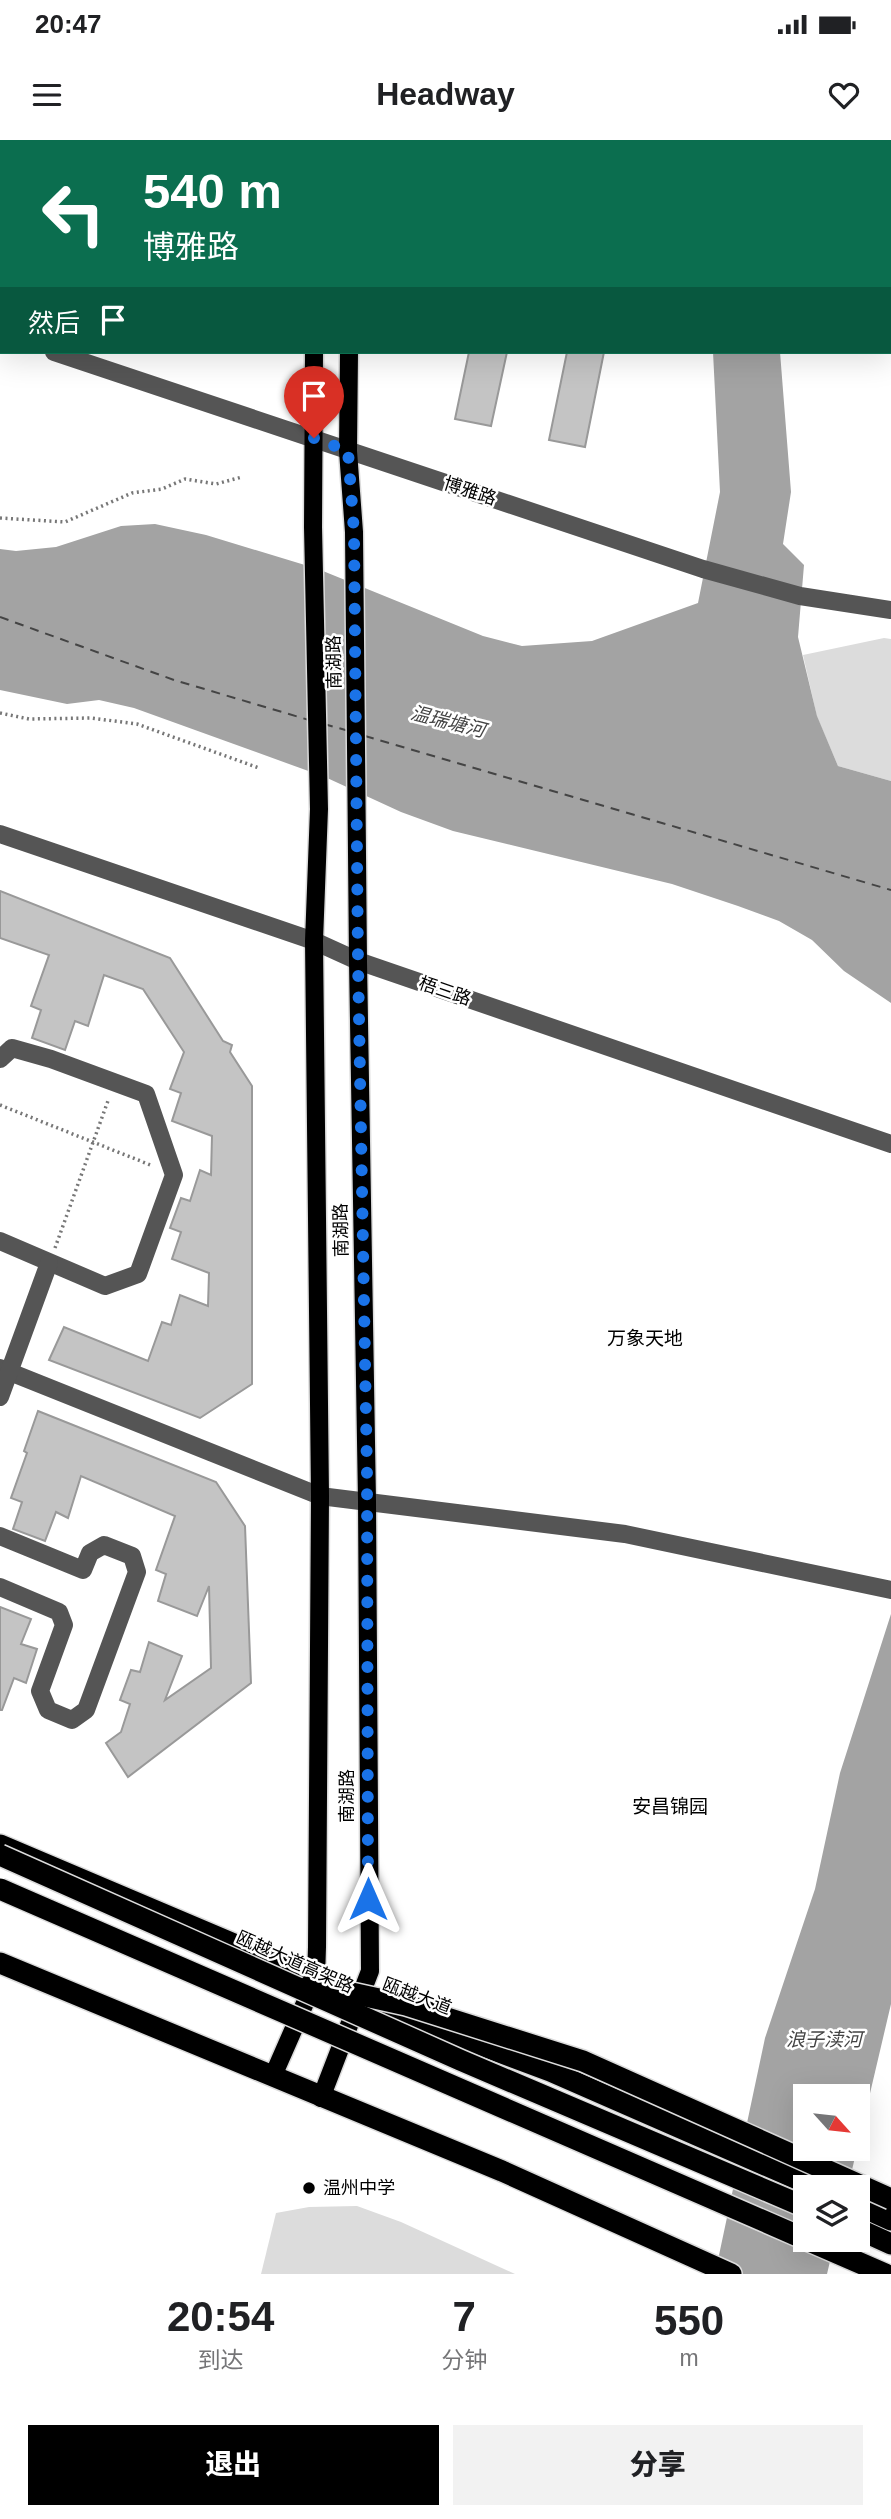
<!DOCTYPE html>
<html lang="zh">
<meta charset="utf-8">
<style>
body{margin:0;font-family:Helvetica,"Noto Sans SC",sans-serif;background:#f2f2f2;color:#202124;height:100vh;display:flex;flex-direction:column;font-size:26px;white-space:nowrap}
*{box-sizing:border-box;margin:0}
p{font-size:23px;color:#757577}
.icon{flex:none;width:38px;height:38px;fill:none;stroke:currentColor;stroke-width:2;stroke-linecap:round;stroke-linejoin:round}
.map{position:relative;height:2134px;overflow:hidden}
.drawer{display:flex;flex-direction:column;background:#fff;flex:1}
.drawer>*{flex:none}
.guide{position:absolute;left:0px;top:0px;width:892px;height:214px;box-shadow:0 7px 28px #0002;background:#0b6e4f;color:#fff;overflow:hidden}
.needle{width:46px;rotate:117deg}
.fabs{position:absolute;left:793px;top:1944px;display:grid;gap:14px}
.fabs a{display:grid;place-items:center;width:77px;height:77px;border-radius:0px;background:#fff;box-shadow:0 7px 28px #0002;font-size:35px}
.pin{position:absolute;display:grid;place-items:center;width:60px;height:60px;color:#fff;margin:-72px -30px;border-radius:50% 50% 50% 0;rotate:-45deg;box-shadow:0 0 7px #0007}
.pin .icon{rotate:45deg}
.me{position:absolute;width:77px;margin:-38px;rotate:0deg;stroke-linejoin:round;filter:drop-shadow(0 0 5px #0008)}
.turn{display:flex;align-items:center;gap:24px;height:147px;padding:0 28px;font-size:32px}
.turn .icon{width:91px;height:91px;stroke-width:2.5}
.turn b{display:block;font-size:49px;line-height:60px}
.then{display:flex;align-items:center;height:66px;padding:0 28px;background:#0003;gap:14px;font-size:26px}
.eta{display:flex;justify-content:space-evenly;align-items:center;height:119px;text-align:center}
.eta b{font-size:42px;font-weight:800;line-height:49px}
.primary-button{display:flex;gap:14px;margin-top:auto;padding:14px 28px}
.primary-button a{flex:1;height:80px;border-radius:0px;background:#000;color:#fff;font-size:28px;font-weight:800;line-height:80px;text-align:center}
.primary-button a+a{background:#f2f2f2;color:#202124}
.status{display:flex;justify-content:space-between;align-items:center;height:49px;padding:0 35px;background:#fff;direction:ltr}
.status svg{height:19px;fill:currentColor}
header{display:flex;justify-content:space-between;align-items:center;height:91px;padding:0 28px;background:#fff;font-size:32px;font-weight:800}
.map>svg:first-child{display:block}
.green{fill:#dcdcdc}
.water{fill:#a3a3a3;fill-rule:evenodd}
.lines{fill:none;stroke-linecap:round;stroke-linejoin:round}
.ferry{stroke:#444;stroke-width:2;stroke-dasharray:9 7;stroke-linecap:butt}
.building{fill:#c4c4c4;stroke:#999;stroke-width:2}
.major-casing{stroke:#dbdbdb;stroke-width:21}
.highway-casing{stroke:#dbdbdb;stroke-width:24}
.path{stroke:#777;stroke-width:3.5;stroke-dasharray:2 3.5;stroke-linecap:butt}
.minor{stroke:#555;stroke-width:18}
.major{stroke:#000;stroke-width:18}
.highway{stroke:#000;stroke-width:21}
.highway-bridge-casing{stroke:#dbdbdb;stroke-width:24;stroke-linecap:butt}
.highway-bridge{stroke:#000;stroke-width:21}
.route{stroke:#1a73e8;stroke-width:12;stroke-dasharray:0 21.6}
.poi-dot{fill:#000;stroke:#fff;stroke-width:2.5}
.labels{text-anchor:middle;stroke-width:5;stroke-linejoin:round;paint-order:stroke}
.street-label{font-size:18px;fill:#000;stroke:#fff}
.poi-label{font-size:18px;fill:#000;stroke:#fff;text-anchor:start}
.water-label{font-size:19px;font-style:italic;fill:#444;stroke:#fff}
.neighbourhood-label{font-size:19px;fill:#000;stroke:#fff}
</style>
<div class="status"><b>20:47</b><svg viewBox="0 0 49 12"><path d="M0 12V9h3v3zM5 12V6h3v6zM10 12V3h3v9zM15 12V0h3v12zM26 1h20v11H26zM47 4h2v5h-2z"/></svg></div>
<header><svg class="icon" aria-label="menu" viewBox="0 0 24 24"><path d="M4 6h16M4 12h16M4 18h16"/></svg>Headway<svg class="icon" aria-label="heart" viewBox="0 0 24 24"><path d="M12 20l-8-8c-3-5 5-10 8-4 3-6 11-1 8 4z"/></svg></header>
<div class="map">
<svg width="891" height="2134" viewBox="0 0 891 2134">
<rect width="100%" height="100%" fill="#fff"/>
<g class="green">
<polygon points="884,498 891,499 891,641 838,626 817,577 803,515"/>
<polygon points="357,2066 401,2082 515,2134 261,2134 276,2073 309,2067"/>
</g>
<g class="water">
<polygon points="713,212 780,212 791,352 783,404 804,425 798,497 817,576 838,626 891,641 891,863 844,831 812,800 779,781 738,766 672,744 453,691 401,672 325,637 134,568 99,560 67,564 0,550 0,409 16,411 56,407 121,386 155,384 206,395 318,429 483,496 522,506 592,501 698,463 720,352"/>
<path d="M891,1474V1864L848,2047L805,2048V2100H835L827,2134H715L765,1898L815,1749L840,1633ZM805,1956H858V2009H805Z"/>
</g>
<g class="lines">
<g class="ferry">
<polyline points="0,477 174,540 309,580"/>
<polyline points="324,584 349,591"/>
<polyline points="365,596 891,750"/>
</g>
</g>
<g class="building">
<polygon points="469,212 507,212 491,286 455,279"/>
<polygon points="567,212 604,212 585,307 549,300"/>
<polygon points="0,751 170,818 223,901 232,905 230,912 252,946 252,1244 200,1278 49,1220 64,1187 148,1221 162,1182 171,1185 180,1155 208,1166 209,1133 172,1119 181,1092 170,1088 181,1058 190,1061 200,1030 211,1035 212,996 172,981 181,953 170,949 184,912 143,849 104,835 88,886 75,881 65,910 32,898 41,870 31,866 49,815 0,798"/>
<polygon points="38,1271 216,1342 245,1386 251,1543 128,1637 106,1603 121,1592 130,1564 120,1560 131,1530 140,1532 149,1502 182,1516 165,1560 211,1528 209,1446 197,1476 158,1461 166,1434 156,1430 175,1376 81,1336 68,1378 56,1372 45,1401 13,1389 22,1362 11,1358 27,1313 24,1311"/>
<polygon points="0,1467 31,1479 21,1504 37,1509 26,1543 14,1538 2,1570 0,1570"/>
</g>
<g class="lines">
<g class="major-casing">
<g id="major">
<polyline points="314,0 314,2"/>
<polyline points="350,2 350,0"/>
<polyline points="273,1936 316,1838 317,1807 320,1356 314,801 319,669 313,387 314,212"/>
<polyline points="321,1958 370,1831 367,1361 358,821 354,392 348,311 349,212"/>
</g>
</g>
<g class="highway-casing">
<g id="highway">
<polyline points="0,1705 333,1846"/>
<polyline points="0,1823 502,2031 731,2134"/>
<polyline points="375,1865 550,1931 818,2048"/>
<polyline points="858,2065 891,2080"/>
<polyline points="858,2089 891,2104"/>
<polyline points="807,2100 885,2134"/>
</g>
</g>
<g class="path">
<polyline points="0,378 65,382 132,353 162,349 185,339 216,344 242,337"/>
<polyline points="0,573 29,579 91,578 137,584 259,628"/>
<polyline points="0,965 153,1026"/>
<polyline points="55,1108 109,958"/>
</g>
<g class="minor">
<polyline points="0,194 2,194"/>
<polyline points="54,212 703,429 800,456 891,470"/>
<polyline points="0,694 314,801 358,821 891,1004"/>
<polyline points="0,919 12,908 51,919 146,954 174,1035 138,1134 105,1146 0,1101"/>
<polyline points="0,1228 320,1356 625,1394 891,1450"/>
<polyline points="0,1257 49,1123"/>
<polyline points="0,1396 83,1430 90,1413 104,1405 132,1416 137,1432 86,1570 72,1580 48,1570 40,1551 64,1485 59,1472 0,1447"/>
</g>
<use href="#major" class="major"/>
<use href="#highway" class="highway"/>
<g class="highway-bridge-casing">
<g id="highway-bridge">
<polyline points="0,1715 460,1920 805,2067"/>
<polyline points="0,1749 805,2099"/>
<polyline points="311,1844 406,1865 583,1921 891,2059"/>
</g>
</g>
<use href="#highway-bridge" class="highway-bridge"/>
</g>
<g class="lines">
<polyline class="route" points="314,298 348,311 354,392 358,821 367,1334 368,1759"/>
</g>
<circle class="poi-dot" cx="309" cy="2048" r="7"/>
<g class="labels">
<g class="street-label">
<text transform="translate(470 351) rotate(18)" y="6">博雅路</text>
<text transform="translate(334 522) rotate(-91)" y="6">南湖路</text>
<text transform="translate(445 851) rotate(19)" y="6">梧三路</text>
<text transform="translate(341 1090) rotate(-91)" y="6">南湖路</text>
<text transform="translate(347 1656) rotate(-90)" y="6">南湖路</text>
<text transform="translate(295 1822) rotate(24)" y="6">瓯越大道高架路</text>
<text transform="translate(417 1856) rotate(21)" y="6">瓯越大道</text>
</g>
<g class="poi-label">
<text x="323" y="2054">温州中学</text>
</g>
<g class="water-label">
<text transform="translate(448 581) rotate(14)" y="7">温瑞塘河</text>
<text x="824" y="1906">浪子渎河</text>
</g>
<g class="neighbourhood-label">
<text x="645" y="1205">万象天地</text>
<text x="670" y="1673">安昌锦园</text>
</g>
</g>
</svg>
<div class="fabs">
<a><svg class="needle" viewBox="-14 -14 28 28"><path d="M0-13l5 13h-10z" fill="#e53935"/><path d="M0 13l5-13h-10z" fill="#757577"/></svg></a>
<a><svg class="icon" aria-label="layers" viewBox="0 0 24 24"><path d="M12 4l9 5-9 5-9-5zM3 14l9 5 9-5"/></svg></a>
</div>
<div class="pin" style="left:314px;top:298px;background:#d93025"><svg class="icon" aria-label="arrive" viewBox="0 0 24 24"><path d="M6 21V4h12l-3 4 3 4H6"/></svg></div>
<svg class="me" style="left:368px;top:1759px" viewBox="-20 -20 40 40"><path d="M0-17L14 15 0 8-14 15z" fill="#1a73e8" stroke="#fff" stroke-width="4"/></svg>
<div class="guide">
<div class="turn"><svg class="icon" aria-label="left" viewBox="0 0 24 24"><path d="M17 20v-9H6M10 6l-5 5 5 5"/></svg><div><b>540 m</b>博雅路</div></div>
<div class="then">然后<svg class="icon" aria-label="arrive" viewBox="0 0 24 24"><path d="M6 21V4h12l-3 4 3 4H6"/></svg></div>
</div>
</div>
<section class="drawer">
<div class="eta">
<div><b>20:54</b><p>到达</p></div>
<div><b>7</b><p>分钟</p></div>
<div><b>550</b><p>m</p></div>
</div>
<div class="primary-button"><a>退出</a><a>分享</a></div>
</section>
